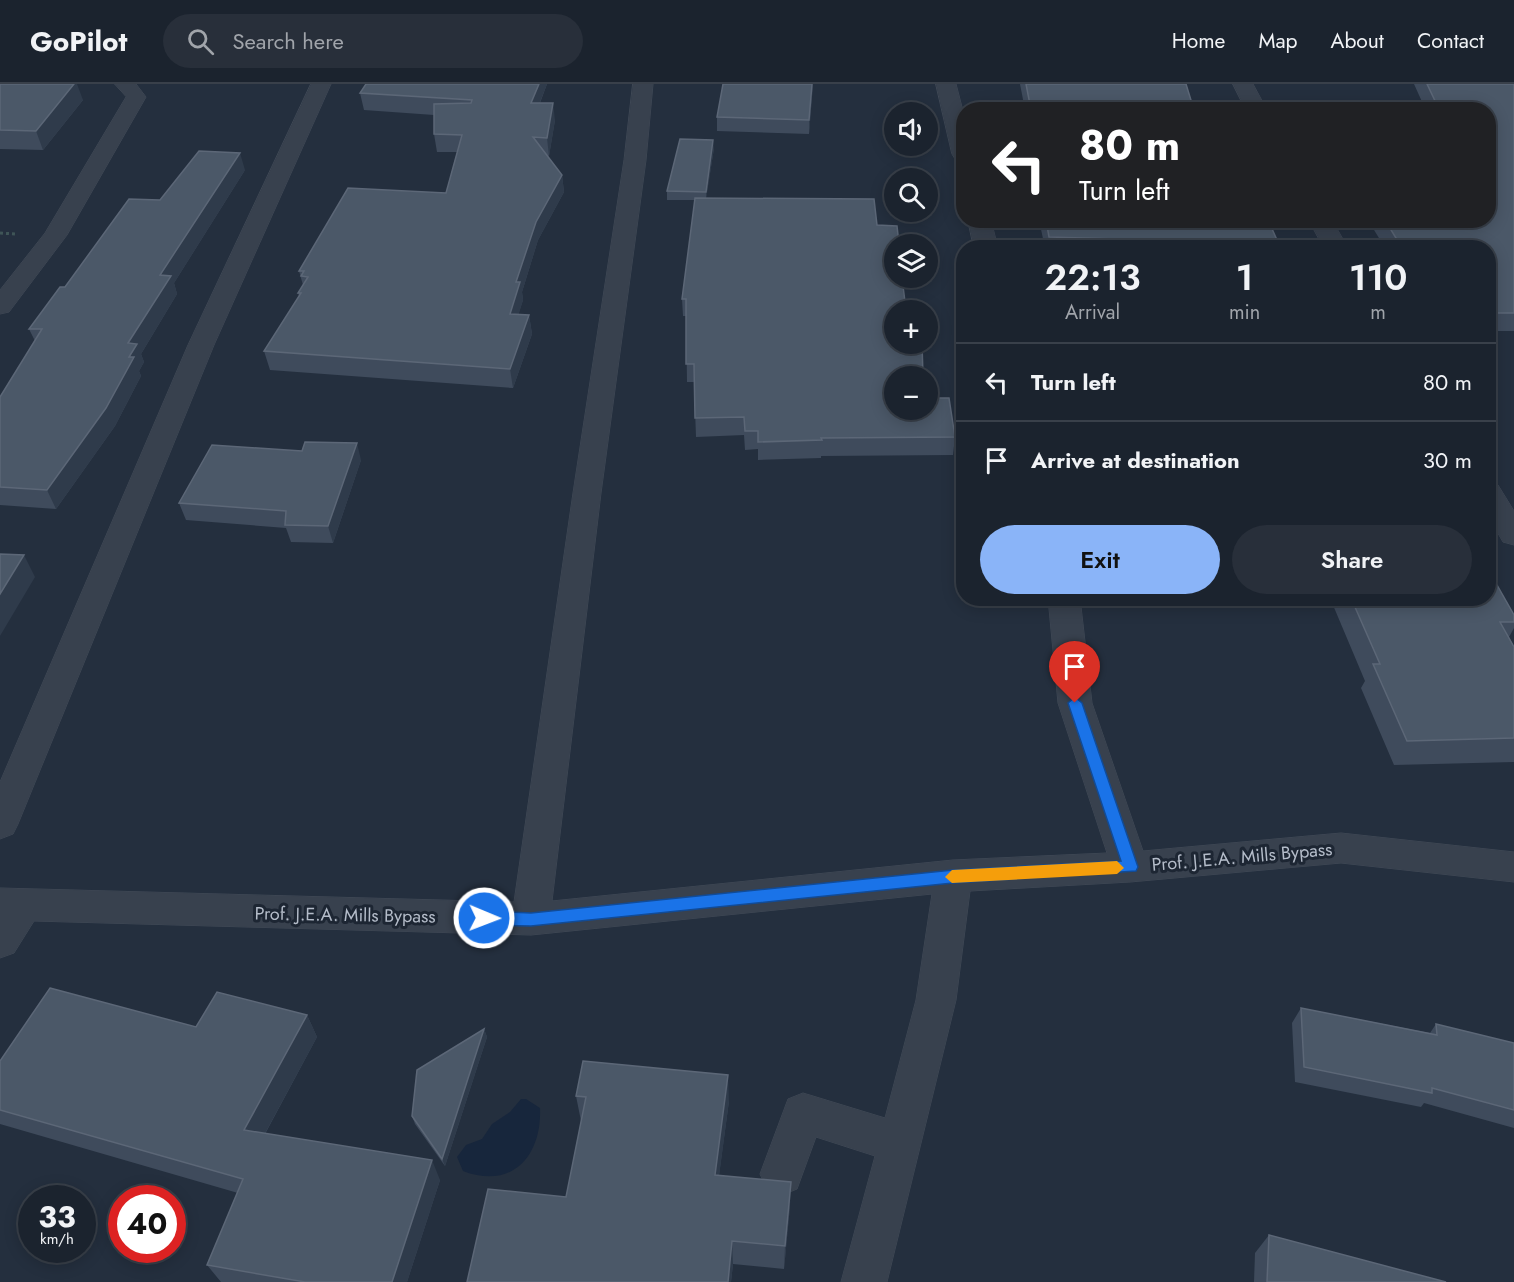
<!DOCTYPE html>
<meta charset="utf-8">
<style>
body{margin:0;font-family:Jost,sans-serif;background:#282f3a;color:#f1f3f6;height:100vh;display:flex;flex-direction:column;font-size:22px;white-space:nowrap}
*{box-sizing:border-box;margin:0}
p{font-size:20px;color:#a0a4aa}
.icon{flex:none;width:33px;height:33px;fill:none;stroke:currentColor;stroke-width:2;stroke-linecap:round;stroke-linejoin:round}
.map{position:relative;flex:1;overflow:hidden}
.details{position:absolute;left:956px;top:156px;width:540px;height:366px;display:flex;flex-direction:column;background:#1b232e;border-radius:24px;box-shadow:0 3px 15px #0003,0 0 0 2px #39404a}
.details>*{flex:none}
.guide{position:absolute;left:956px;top:18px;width:540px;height:126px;border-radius:24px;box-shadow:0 3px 15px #0003,0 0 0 2px #39404a;background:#202124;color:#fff;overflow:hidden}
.buttons{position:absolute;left:884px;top:18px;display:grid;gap:12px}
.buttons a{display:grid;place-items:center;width:54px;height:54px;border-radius:50%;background:#1b232e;box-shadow:0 3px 15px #0003,0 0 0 2px #39404a;font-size:30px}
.speed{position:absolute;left:18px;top:1101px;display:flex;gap:12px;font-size:30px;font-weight:700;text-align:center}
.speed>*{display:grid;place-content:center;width:78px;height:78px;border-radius:50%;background:#1b232e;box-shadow:0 3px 15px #0003,0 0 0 2px #39404a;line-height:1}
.speed small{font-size:15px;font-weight:400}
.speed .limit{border:9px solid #d22;background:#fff;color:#111}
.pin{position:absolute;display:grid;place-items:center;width:51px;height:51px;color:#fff;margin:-62px -26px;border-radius:50% 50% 50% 0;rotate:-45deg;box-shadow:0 0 6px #0007}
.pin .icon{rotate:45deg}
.me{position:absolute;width:66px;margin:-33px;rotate:91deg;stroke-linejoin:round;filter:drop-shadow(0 0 4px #0008)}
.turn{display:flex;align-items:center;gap:21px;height:126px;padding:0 24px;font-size:27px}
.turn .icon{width:78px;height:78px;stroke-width:2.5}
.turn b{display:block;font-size:42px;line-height:51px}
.eta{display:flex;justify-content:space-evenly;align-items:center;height:102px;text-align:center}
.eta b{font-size:36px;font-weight:600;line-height:42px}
.action{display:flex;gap:12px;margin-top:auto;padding:12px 24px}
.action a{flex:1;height:69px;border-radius:36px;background:#8ab4f8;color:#111;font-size:24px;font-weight:600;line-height:69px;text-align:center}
.action a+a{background:#282f3a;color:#f1f3f6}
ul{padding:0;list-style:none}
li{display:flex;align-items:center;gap:18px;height:78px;padding:0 24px;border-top:2px solid #39404a}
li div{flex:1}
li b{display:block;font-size:22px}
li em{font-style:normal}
header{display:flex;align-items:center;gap:36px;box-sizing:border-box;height:84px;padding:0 30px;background:#1b232e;border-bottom:2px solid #39404a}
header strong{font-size:28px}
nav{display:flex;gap:33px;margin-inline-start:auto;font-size:21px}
.search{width:420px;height:54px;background:#282f3a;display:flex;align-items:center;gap:15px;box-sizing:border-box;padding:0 21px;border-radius:33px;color:#a0a4aa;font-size:22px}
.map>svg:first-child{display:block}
.water{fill:#17263c}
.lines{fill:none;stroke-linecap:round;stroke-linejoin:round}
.minor-casing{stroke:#414a57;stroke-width:1}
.path{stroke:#3f5557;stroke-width:3;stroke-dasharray:3 3;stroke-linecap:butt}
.minor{fill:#38414e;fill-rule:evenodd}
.wall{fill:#3f4b5c}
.shaded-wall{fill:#2f3b4b}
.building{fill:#4b5868;stroke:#5c6777;stroke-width:1.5}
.route{fill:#1a73e8;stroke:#114b97;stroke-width:1.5}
.slow{fill:#f59e0b}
.labels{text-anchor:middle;stroke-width:6;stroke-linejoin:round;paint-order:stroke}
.street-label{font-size:18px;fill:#b4bcc9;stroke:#1d2633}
</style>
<header>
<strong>GoPilot</strong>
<div class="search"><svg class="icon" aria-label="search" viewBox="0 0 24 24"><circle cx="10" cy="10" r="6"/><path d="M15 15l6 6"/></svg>Search here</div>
<nav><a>Home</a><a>Map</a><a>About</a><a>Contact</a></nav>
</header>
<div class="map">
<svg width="1514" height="1198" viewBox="0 0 1514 1198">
<rect width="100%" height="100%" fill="#242f3e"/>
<path class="water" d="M521,1015H526L540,1024C542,1072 512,1106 463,1087L457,1073L466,1061L482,1055L492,1040L510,1028Z"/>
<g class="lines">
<g class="minor-casing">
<g id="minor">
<polygon points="115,0 136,0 146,13 67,151 9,228 0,230 0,206 45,149 126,13"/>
<polygon points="311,0 331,0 214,261 18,740 13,750 0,755 0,698 188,261"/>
<polygon points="633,0 653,0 646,76 601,409 552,817 953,776 1107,769 1058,619 1048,514 1080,514 1092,619 1143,767 1341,749 1514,768 1514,798 1341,779 1130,798 970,807 956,916 887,1198 841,1198 875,1072 816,1053 797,1105 782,1111 767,1105 760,1090 788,1015 803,1009 885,1034 916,916 932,810 531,851 34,837 14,869 0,874 0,804 514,818 573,409 624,76"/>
<polygon points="936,0 956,0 963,27 963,77 955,75 952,70"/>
<polygon points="1233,0 1253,0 1267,26 1246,26"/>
<polygon points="968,136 991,136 998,164 974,164"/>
<polygon points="1309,136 1332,136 1348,164 1324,164"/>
<polygon points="1488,399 1498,401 1514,427 1514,461 1503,458 1488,432"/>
</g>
</g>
<polyline class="path" points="0,149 15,150"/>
<use href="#minor" class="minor"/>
</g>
<g class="wall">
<polygon points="0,0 83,16 43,66 0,65"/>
<polygon points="366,0 547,0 540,19 555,36 549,72 547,71 562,91 564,108 538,156 522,208 523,216 518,231 529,231 532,250 513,304 270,286 264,267 299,212 298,209 303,201 299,187 446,109 457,68 437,68 434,50 434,31 364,26 360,9"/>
<polygon points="723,0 813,0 809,50 717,47 717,33"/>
<polygon points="1020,0 1186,0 1194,26 1025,26"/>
<polygon points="1414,0 1514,0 1514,247 1488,247 1488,164 1385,164 1368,136 1488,136 1488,26 1319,26 1321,18 1423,20"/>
<polygon points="714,64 706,114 894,292 955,353 953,371 821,372 821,374 758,376 758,365 745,366 744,351 696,353 694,298 687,298 686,232 683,232 682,215 695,116 667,116 667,107"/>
<polygon points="245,86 174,199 177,210 141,270 144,278 139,287 141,292 115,342 56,425 0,421 0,313 35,257 29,245 65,203 160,116"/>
<polygon points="1039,136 1268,136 1277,156 1276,164 1045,164"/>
<polygon points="361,376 333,459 291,458 286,444 186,436 179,419"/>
<polygon points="1330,514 1488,514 1514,531 1514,544 1509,553 1514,563 1514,678 1394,681 1361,604 1365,597"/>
<polygon points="1301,924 1430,949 1436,940 1514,959 1514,1044 1424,1019 1421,1023 1295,998 1292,939"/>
<polygon points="307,931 317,953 265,1050 440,1096 407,1198 221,1198 207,1181 238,1109 0,1040 0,977 196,943"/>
<polygon points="484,945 487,953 445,1082 415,1040 412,1032"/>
<polygon points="576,1012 729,1017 719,1091 790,1122 784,1185 733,1180 731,1198 467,1198 566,1113 581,1037"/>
<polygon points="1269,1151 1446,1198 1254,1198 1255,1169"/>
</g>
<g class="shaded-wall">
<polygon points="74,0 77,0 83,16 43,66 36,47"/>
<polygon points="539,0 547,0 533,36 531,19"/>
<polygon points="812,0 813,0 809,50 809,36"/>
<polygon points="553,19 555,36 549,72 547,54"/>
<polygon points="713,56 714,64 706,116 706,108"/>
<polygon points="240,69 245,86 174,199 177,210 141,270 144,278 139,287 141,292 115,342 56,425 47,406 129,273 128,259 160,191"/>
<polygon points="562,91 564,108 538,156 522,208 523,216 513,249 510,230 516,198 536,138"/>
<polygon points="529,231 532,250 513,304 510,285"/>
<polygon points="357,359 361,376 333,459 328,442"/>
<polygon points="24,471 35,493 0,552 0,510"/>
<polygon points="307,931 317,953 256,1066 244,1046"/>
<polygon points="484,945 487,953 445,1082 442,1075"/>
<polygon points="728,991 729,1017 716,1115 715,1091"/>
<polygon points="432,1076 440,1096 407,1198 392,1198"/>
<polygon points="791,1098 790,1122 784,1185 785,1162"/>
<polygon points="732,1157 733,1180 731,1198 728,1198"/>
</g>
<g class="building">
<polygon points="0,0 74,0 36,47 0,46"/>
<polygon points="366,0 539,0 531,19 553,19 547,54 533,53 562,91 536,138 516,198 520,198 510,230 529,231 510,285 264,267 301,209 298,209 308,193 301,192 304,187 299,187 348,104 446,109 462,51 434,50 434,20 471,19 472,16 360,9"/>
<polygon points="723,0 812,0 809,36 717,33"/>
<polygon points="1026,0 1186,0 1194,26 1031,26"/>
<polygon points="1427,0 1514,0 1514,229 1488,229 1490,232 1488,232 1488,164 1402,164 1385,136 1488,136 1488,26 1325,26 1321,18 1437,21"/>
<polygon points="680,55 713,56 706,108 667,107"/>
<polygon points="199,67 240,69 160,191 171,192 128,259 137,260 129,273 134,273 106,324 47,406 0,403 0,313 42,245 29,245 60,203 65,203 129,115 160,116"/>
<polygon points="695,114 874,115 877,141 897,142 899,160 894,160 894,194 902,194 906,226 894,226 894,260 922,260 923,292 894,292 894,326 927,326 927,314 949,314 955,353 821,354 822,356 758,358 758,347 745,347 744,333 695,334 694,280 686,280 686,215 682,215"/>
<polygon points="1046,136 1268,136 1277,156 1272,156 1276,164 1190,164 1187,157 1049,153"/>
<polygon points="305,358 357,359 328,442 285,441 286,427 179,419 212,361 302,367"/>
<polygon points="0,470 24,471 0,510"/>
<polygon points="1488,494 1493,494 1514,531 1514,538 1500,538 1514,563 1514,654 1407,657 1373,580 1380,580 1351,514 1488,514"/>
<polygon points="50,904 196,943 217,908 307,931 244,1046 432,1076 392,1198 305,1198 207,1181 243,1095 0,1026 0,977"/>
<polygon points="1301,924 1437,951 1436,940 1514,959 1514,1026 1432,1004 1432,1009 1304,983"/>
<polygon points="484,945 442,1075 412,1032 417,986"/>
<polygon points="583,977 728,991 715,1091 791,1098 785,1162 732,1157 728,1198 467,1198 488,1105 566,1113 586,1013 576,1012"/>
<polygon points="1269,1151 1446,1198 1267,1198"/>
</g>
<polygon class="route" points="1075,613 1082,619 1138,783 1136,787 953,799 531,842 484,841 479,839 477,834 479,829 484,827 531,829 953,786 1121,777 1068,619"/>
<polygon class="slow" points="1117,777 1124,784 1117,790 952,799 945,793 952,786"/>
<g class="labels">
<g class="street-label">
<text transform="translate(1242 773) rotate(-5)" y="6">Prof. J.E.A. Mills Bypass</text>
<text transform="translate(345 831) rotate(1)" y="6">Prof. J.E.A. Mills Bypass</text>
</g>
</g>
</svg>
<div class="buttons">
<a><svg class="icon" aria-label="sound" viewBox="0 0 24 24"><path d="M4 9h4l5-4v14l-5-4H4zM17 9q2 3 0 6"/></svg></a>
<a><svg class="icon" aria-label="search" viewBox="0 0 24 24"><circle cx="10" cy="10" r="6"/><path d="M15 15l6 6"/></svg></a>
<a><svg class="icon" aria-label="layers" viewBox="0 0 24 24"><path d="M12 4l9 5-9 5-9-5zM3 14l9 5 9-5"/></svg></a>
<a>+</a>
<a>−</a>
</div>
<div class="speed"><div>33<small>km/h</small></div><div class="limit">40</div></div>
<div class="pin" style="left:1075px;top:619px;background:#d93025"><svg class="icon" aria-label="arrive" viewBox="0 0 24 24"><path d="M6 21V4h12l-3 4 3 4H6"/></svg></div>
<svg class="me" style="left:484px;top:834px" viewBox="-20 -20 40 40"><circle r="17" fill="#1a73e8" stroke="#fff" stroke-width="3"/><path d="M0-11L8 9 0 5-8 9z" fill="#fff"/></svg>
<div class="guide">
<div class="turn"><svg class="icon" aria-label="left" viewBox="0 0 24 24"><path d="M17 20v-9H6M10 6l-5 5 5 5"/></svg><div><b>80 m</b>Turn left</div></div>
</div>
<section class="details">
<div class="eta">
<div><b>22:13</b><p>Arrival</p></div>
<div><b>1</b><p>min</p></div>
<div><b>110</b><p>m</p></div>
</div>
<ul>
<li><svg class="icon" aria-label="left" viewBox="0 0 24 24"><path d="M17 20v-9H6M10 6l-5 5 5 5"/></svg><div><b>Turn left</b></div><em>80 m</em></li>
<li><svg class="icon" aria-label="arrive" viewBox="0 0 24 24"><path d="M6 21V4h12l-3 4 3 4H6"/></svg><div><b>Arrive at destination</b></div><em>30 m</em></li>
</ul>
<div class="action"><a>Exit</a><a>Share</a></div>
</section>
</div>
